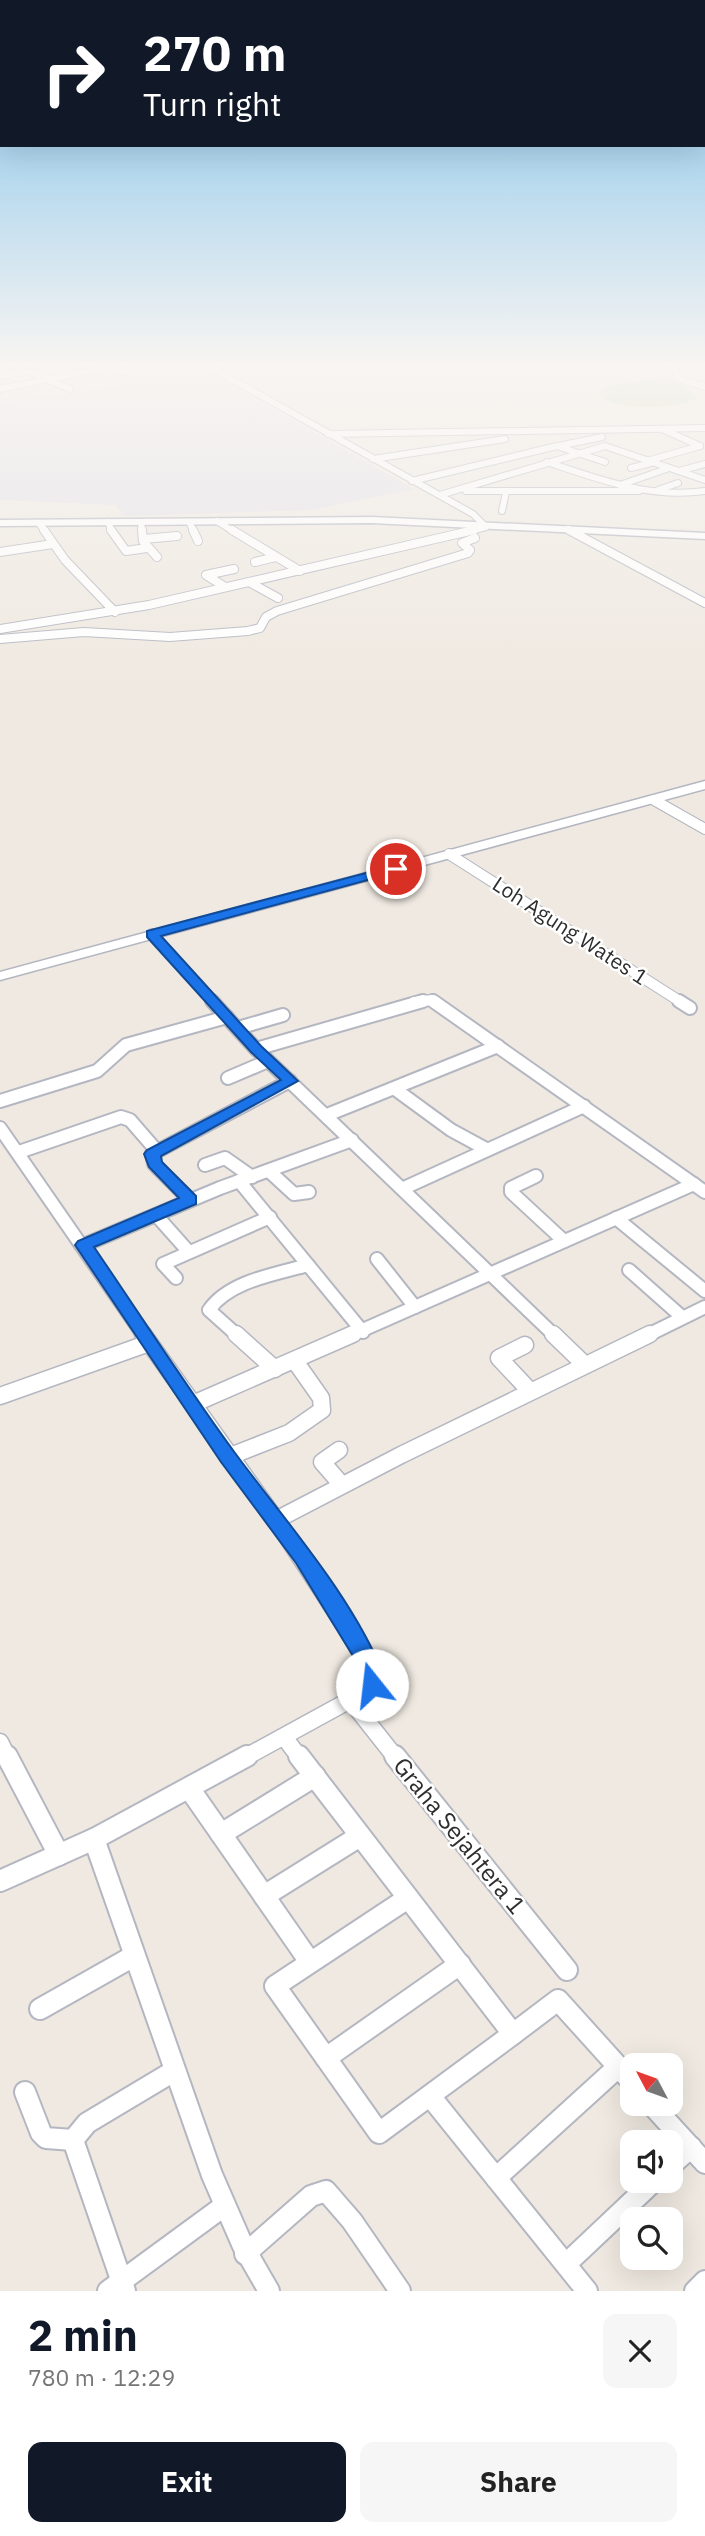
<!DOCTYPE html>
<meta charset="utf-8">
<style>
body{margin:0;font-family:"IBM Plex Sans",sans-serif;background:#f6f6f6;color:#222;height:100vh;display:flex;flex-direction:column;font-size:26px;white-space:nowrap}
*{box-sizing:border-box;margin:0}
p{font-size:23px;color:#767676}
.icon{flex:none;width:38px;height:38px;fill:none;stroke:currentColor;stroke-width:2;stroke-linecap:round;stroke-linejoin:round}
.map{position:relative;height:2291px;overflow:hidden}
.sheet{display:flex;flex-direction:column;background:#fff;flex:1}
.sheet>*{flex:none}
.top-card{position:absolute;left:0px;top:0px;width:705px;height:147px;box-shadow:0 7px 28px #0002;background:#111827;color:#fff;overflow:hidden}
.needle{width:46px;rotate:311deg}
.fabs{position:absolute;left:620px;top:2053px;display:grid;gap:14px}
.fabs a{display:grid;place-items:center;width:63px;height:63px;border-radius:14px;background:#fff;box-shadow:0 7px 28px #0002;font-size:35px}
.pin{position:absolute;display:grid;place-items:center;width:60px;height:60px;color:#fff;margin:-30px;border:4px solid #fff;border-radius:50%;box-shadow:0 2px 7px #0007}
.me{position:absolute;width:77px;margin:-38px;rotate:344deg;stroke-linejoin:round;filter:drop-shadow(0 0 5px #0008)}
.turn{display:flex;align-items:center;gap:24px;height:147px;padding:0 28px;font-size:32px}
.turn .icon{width:91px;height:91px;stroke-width:2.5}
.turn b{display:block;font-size:49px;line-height:60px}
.round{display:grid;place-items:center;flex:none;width:74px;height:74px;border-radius:14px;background:#f6f6f6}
.summary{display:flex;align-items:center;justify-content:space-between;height:119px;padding:0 28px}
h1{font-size:42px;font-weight:700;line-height:52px;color:#111827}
.action{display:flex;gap:14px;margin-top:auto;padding:14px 28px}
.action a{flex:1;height:80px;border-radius:14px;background:#111827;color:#fff;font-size:28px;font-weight:700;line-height:80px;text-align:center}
.action a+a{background:#f6f6f6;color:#222}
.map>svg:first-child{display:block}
.industrial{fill:#e3e1e8}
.cemetery{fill:#c8d9b8}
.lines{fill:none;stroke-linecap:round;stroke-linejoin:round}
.street-far5-casing{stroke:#b4b7c1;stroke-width:8}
.street-far4-casing{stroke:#b4b7c1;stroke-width:10}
.street-far3-casing{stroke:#b4b7c1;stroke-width:12}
.street-far2-casing{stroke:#b4b7c1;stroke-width:16}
.street-far1-casing{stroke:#b4b7c1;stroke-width:19}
.street-casing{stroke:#b4b7c1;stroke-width:24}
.secondary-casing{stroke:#b4b7c1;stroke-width:3}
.street-far5{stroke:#fff;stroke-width:6}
.street-far4{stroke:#fff;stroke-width:8}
.street-far3{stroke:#fff;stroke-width:10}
.street-far2{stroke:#fff;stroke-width:12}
.street-far1{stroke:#fff;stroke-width:16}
.street{stroke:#fff;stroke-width:20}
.secondary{fill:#fff;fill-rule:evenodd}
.route{fill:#1a73e8;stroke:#114b97;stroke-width:2}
.labels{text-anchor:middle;stroke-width:5;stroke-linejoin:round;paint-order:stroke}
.street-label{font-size:21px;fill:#2e2e2e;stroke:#fff}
.near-street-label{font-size:24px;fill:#2e2e2e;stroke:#fff}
</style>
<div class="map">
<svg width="705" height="2291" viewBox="0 0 705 2291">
<rect width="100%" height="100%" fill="#efe9e1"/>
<polygon class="industrial" points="207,372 414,489 310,510 125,516 115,505 0,500 0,403"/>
<path class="cemetery" d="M662,377L680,382L697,398C680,409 614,412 600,395L602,389L609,386Z"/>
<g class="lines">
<g class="street-far5-casing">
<g id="street-far5">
<polyline points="17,367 70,389"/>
<polyline points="113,367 127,372"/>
<polyline points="210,367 473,514 486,527 466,532"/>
<polyline points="674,367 679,379 705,387"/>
<polyline points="0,376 27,371"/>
<polyline points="0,389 110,367"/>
<polyline points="662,429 700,446"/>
<polyline points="328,434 705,428"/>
<polyline points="558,446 602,437"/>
<polyline points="373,459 505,439"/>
<polyline points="647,461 700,446"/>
<path d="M547,462C598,479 650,499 705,491"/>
<polyline points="631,468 651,463"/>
<polyline points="679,471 705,464"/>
<polyline points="412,481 557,446 605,462"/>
<polyline points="620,485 669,468"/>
<polyline points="658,490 678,483"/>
<polyline points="466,491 639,491"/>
<polyline points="440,495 605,446 705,480"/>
<polyline points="502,511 506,492"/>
<polyline points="217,521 234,532"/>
<polyline points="108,522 112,532"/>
<polyline points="141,522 142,532"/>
<polyline points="189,522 194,532"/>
<polyline points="39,523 45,532"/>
<polyline points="568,529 573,532"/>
</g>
</g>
<g class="street-far4-casing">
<g id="street-far4">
<polyline points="44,530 65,560 115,612"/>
<polyline points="111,530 126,551 147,548"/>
<polyline points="142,530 143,541 157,557"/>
<polyline points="193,530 198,541"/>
<polyline points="232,530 300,571"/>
<polyline points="569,530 705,603"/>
<polyline points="143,539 177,536"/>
<polyline points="0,552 53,544"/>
<polyline points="255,562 276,557"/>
<polyline points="249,582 278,598"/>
<polyline points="225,587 206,575 234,569"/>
<polyline points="0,629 149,605 474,530"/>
<polyline points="0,639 84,632 170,637 248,631 260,628 266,617 277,611 468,553 470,550 462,543 475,538"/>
</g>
</g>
<g class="street-far3-casing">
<g id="street-far3">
<polyline points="654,800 705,829"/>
<polyline points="449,854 681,1002"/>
<polyline points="152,934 214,1002"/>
<polyline points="414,1002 432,1000 436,1002"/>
</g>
</g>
<g class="street-far2-casing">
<g id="street-far2">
<polyline points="212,1001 256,1049 555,1336"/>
<polyline points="433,1001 705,1192"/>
<polyline points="679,1001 690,1008"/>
<polyline points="238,1028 283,1015"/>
<polyline points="256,1049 423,1001"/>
<polyline points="228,1078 268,1061"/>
<polyline points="395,1089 451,1130 486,1149"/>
<polyline points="0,1101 97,1071 126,1045 227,1017"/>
<polyline points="327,1115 498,1046"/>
<polyline points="0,1128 144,1336"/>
<polyline points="19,1152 121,1117 130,1120 156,1150"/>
<polyline points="205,1165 225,1158 252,1177"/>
<polyline points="269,1171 294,1194 309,1192"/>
<polyline points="536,1176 511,1188 511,1192 564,1241"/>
<polyline points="239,1181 363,1332"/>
<polyline points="404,1188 584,1106"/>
<polyline points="190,1200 154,1164 152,1154 290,1081"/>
<polyline points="156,1215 188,1251"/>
<polyline points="616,1218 705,1291"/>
<polyline points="84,1245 220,1188 352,1140"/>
<polyline points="377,1259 415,1307"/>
<polyline points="629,1270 682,1317"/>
<polyline points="176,1278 163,1264 270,1217"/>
<path d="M238,1336L209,1310C229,1281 276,1274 308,1265"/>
<polyline points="349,1336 694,1184"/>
<polyline points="646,1336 705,1307"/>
</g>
</g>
<g class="street-far1-casing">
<g id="street-far1">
<polyline points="143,1334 276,1520"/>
<polyline points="236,1334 275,1369"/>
<polyline points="553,1334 584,1364"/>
<polyline points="525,1345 499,1358 530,1391"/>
<polyline points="0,1396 149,1343"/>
<polyline points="193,1404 353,1334"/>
<polyline points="339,1450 322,1462 342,1485"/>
<polyline points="228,1457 289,1433 322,1410 321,1398 295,1361"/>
<polyline points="351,1701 396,1758"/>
<polyline points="284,1737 300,1758"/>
<polyline points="0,1742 8,1758"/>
<polyline points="244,1758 370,1689 374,1678 366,1658 276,1520 401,1455 650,1334"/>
</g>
</g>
<g class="street-casing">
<g id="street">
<polyline points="7,1756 59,1855"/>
<polyline points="299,1756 513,2034 558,2000 632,2082"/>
<polyline points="395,1756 567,1970"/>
<polyline points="189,1788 310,1962"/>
<polyline points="221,1834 315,1776"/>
<polyline points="94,1839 212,2175 243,2246 269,2291"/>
<polyline points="0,1881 94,1839 247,1756"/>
<polyline points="264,1896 360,1836"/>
<polyline points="408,1898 275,1986 379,2133 513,2034"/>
<polyline points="40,2009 132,1957"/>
<polyline points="326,2058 460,1964"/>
<polyline points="25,2092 41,2133 46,2138 73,2140"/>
<polyline points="430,2096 587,2291"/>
<polyline points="651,2104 705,2163"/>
<polyline points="670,2166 691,2147"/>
<polyline points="496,2178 618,2067"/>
<polyline points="245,2254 311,2196 326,2191 352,2221 400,2291"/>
<polyline points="566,2264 655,2180"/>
<polyline points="108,2291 224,2206"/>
<polyline points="125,2291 73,2140 87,2123 174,2071"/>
<polyline points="695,2291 705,2281"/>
</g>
</g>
<g class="secondary-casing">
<g id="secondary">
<polygon points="372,517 705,533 705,539 372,523 0,526 0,520"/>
<polygon points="705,781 705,789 0,980 0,972"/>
</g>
</g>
<use href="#street-far5" class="street-far5"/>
<use href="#street-far4" class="street-far4"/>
<use href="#street-far3" class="street-far3"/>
<use href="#street-far2" class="street-far2"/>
<use href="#street-far1" class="street-far1"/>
<use href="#street" class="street"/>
<use href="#secondary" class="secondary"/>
</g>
<linearGradient id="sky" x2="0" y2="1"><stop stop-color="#7abfeb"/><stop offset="0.53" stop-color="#f8f5f2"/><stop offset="1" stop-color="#f8f5f2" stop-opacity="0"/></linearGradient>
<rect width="705" height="687" fill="url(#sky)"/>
<path class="route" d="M396,865L403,869L401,871L161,936L261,1046L298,1081L161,1156L162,1162L196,1196V1204L94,1247C141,1316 186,1386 235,1453C286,1522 354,1598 385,1678L380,1691L372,1694L365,1691L356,1661L296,1563L221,1462L75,1245L78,1241L179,1198L149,1167L144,1154L147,1150L281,1080L251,1052L147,937V931Z"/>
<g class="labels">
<g class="street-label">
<text transform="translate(570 931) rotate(33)" y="7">Loh Agung Wates 1</text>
</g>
<g class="near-street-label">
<text transform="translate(459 1836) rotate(51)" y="8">Graha Sejahtera 1</text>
</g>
</g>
</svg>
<div class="fabs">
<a><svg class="needle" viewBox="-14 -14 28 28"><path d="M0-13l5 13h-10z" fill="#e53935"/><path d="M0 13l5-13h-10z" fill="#767676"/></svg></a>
<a><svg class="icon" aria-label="sound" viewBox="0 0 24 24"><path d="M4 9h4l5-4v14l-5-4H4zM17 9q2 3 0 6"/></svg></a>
<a><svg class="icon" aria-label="search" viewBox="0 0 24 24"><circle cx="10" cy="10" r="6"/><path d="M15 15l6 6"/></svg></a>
</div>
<div class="pin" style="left:396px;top:869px;background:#d93025"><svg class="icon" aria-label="arrive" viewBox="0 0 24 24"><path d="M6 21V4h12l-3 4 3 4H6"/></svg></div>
<svg class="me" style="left:372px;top:1685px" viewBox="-20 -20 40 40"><circle r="19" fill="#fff"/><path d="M0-13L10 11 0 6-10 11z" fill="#1a73e8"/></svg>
<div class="top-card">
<div class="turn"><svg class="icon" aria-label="right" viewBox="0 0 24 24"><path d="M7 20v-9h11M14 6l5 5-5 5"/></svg><div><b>270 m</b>Turn right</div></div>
</div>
</div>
<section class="sheet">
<div class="summary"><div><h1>2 min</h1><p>780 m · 12:29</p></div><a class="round"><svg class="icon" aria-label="close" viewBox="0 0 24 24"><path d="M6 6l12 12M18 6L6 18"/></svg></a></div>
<div class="action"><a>Exit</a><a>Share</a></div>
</section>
